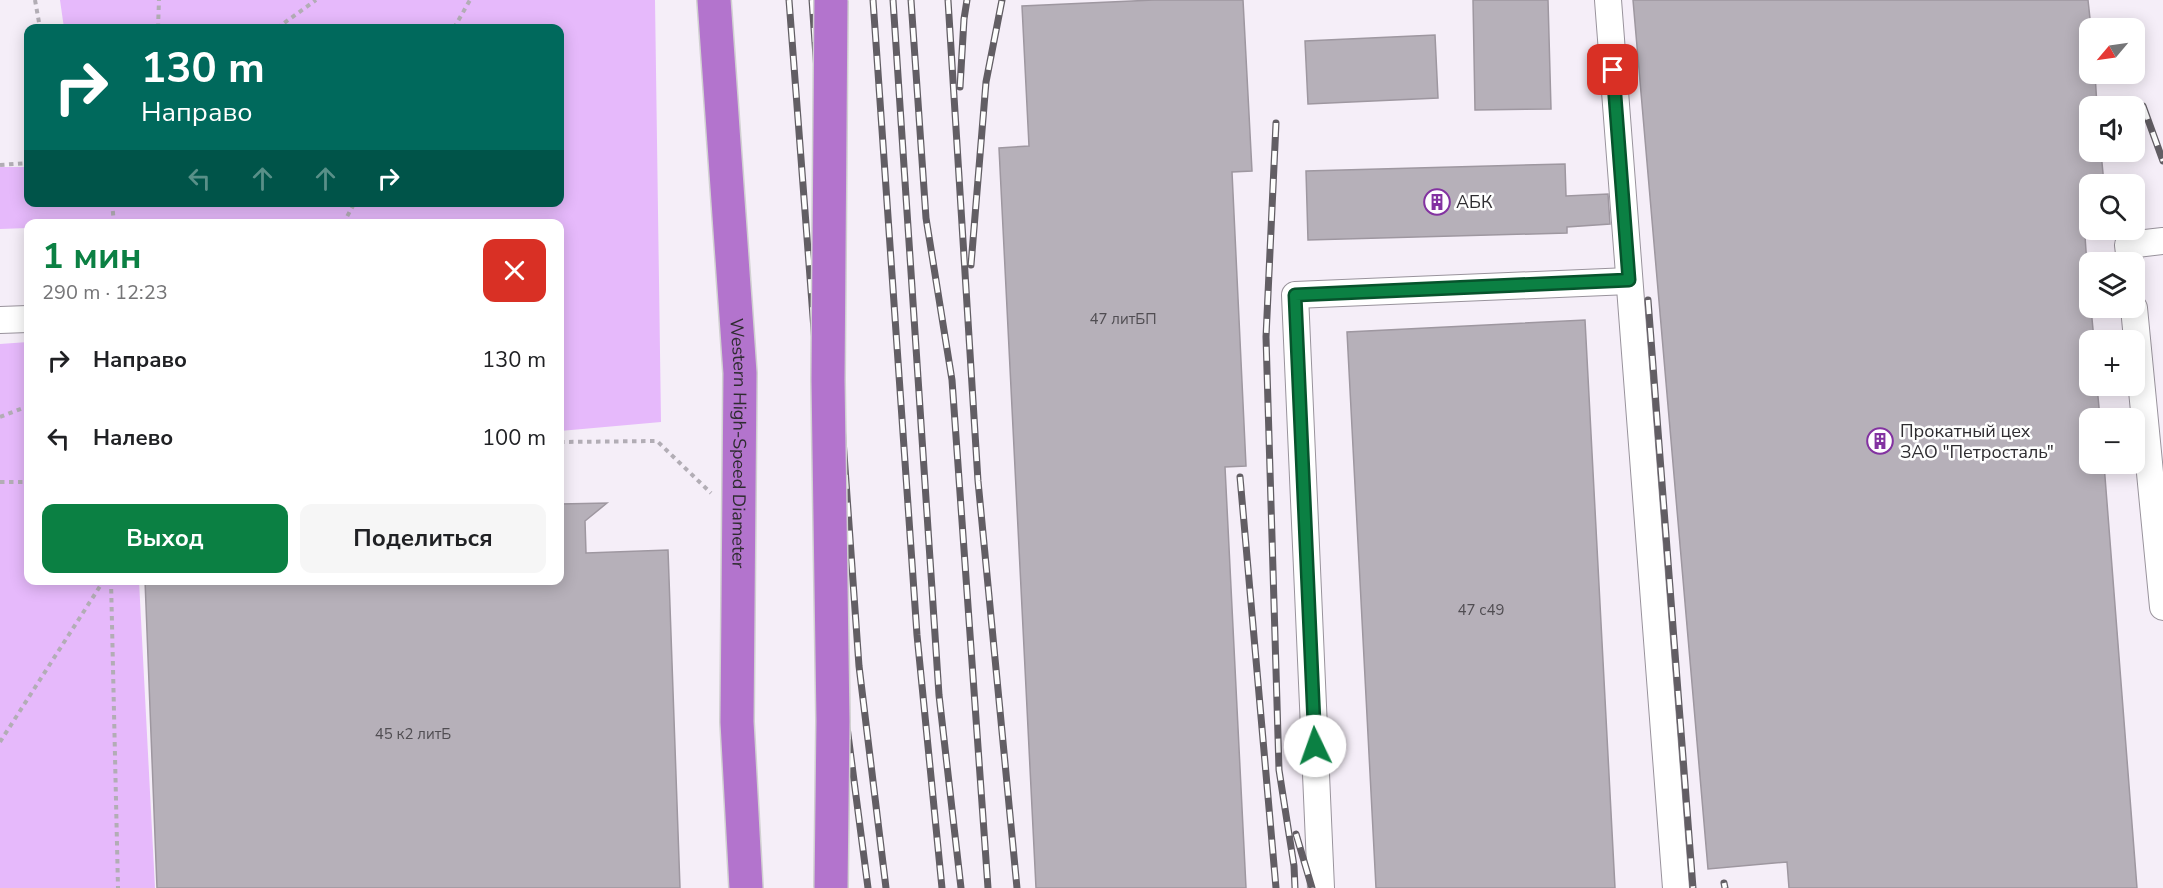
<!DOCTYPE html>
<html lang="ru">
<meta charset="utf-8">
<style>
body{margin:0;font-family:"Nunito Sans",sans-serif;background:#f6f6f6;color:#202124;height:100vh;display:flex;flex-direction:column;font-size:22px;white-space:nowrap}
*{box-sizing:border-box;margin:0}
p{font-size:20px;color:#757577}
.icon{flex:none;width:33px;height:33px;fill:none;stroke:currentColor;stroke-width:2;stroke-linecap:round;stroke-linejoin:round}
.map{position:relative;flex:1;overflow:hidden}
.sheet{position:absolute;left:24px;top:219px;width:540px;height:366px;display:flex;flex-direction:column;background:#fff;border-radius:12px;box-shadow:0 3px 15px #0003}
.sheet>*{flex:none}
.hud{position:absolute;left:24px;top:24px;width:540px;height:183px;border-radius:12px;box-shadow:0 3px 15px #0003;background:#00695c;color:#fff;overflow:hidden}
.needle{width:39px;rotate:241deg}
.fabs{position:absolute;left:2079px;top:18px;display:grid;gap:12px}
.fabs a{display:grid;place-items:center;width:66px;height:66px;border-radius:12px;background:#fff;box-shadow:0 3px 15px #0003;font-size:30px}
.pin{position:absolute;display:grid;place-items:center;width:51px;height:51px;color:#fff;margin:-26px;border-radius:12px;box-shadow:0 3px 9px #0006}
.me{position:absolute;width:66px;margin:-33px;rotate:357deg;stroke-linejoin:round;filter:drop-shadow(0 0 4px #0008)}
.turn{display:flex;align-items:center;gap:21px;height:126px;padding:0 18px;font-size:27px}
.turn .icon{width:78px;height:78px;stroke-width:2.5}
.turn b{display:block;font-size:42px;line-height:51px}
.lanes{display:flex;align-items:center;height:57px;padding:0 18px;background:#0003;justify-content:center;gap:30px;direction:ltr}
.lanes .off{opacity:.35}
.round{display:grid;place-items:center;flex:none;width:63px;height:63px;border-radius:12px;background:#f6f6f6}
.overview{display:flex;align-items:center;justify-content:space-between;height:102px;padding:0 18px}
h1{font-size:36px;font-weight:700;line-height:45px;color:#0b8043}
.action{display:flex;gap:12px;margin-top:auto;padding:12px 18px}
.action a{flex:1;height:69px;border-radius:12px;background:#0b8043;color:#fff;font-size:24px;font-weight:700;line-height:69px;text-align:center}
.action a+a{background:#f6f6f6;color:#202124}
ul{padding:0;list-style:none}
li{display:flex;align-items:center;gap:18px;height:78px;padding:0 18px}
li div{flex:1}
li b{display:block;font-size:22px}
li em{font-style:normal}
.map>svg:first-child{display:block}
.green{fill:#e6b9fb}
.building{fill:#b6b0b9;stroke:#9e97a0;stroke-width:1.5}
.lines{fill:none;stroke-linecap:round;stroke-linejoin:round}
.minor-casing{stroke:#99939c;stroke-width:28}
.highway-casing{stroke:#d1d1d1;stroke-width:36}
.path{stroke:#b2adb5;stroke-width:4;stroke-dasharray:4.5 4.5;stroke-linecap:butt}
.minor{stroke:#fff;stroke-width:26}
.highway{stroke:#b374cd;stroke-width:33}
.rail-casing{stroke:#625e64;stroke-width:7}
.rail{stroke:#fefefe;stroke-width:4.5;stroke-dasharray:14;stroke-linecap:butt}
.highway-bridge-casing{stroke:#d1d1d1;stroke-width:36;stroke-linecap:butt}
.highway-bridge{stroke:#b374cd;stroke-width:33}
.route-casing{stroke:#07532c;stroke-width:15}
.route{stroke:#0b8043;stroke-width:10}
.labels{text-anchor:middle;stroke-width:5;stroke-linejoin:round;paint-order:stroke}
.number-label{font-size:15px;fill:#504d52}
.poi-label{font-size:18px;fill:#2e2c30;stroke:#fefefe;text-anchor:start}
.street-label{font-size:18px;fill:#2e2c30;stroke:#fefefe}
</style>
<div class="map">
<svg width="2163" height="888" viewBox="0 0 2163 888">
<rect width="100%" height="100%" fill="#f5eef8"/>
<g class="green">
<polygon points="60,0 655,0 661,422 560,431 560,224 28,224 28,228 0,229 0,167 28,167 28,202 560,202 560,28 64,28"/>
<polygon points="28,342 28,580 139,581 155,888 0,888 0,344"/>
</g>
<g class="building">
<polygon points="1154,0 1243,0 1252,171 1232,172 1246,466 1225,467 1246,888 1036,888 999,148 1029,146 1022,6"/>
<polygon points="1473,0 1548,0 1551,109 1475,110"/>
<polygon points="1633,0 2088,0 2091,28 2090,74 2095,74 2097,106 2090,106 2090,152 2101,152 2104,184 2090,184 2090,192 2082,193 2090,308 2091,308 2094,340 2090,340 2090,386 2097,386 2100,418 2090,418 2090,464 2104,464 2137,888 1789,888 1787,862 1708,869"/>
<polygon points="1435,35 1438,98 1308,104 1305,41"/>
<polygon points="1565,164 1566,196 1608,194 1610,224 1567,227 1567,233 1308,240 1306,171"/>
<polygon points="1585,320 1615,888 1376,888 1347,332"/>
<polygon points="607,503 585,521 586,553 668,550 680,888 157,888 145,580 560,580 560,504"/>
</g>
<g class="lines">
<g class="minor-casing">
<g id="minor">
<polyline points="1608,0 1676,888"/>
<polyline points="2130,262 2128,245 2163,241"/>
<polyline points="2134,308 2163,607"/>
<polyline points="0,320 28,319"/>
<polyline points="1321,888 1295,295 1629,281"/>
</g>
</g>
<g class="highway-casing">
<g id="highway">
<path id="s1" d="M714,0L740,373L737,722L746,888"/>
</g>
</g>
<g class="path">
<polyline points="35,0 40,28"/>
<polyline points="158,28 159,0"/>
<polyline points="277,28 316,0"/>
<polyline points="454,28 470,0"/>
<polyline points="0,165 28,163"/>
<polyline points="112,202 114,224"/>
<polyline points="343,224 355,202"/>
<polyline points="0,417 28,406"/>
<polyline points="560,442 657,441 711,493"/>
<polyline points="0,482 28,482"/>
<polyline points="111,580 118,888"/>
<polyline points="0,742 104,580"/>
</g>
<use href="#minor" class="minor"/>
<use href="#highway" class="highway"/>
<g class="rail-casing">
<g id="rail">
<polyline points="789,0 840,673 868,888"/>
<polyline points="812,0 859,666 886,888"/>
<polyline points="873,0 917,635 942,888"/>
<polyline points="893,0 939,695 961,888"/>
<polyline points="911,0 926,218 952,380 988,888"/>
<polyline points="948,0 978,481 1017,888"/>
<polyline points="960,87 964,19 967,0"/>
<polyline points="2143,106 2163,161"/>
<polyline points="1276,123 1266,337 1279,770 1294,866 1295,888"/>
<polyline points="971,265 986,82 1002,0"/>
<polyline points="1648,300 1693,888"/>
<polyline points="1240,477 1276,888"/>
<polyline points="1296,834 1312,888"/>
<polyline points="1724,883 1725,888"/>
</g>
</g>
<use href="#rail" class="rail"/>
<g class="highway-bridge-casing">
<polyline id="highway-bridge" points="831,0 828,380 833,721 831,888"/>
</g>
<use href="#highway-bridge" class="highway-bridge"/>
</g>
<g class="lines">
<g class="route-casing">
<polyline id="route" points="1315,746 1295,295 1629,280 1613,70"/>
</g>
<use href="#route" class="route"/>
</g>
<defs>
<g id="building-ring" transform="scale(1.35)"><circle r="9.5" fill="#fefefe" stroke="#8332a1" stroke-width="1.5"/><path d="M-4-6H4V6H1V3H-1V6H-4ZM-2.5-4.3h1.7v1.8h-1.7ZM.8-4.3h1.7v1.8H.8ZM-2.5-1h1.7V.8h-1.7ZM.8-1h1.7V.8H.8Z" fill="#8332a1"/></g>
</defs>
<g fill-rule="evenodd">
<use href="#building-ring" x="1437" y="202"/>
<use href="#building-ring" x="1880" y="441"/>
</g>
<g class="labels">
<g class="number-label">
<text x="1123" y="324">47 литБП</text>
<text x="1481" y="615">47 с49</text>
<text x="413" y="739">45 к2 литБ</text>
</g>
<g class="poi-label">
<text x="1456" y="208">АБК</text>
<text x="1900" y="437">Прокатный цех<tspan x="1900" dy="21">ЗАО "Петросталь"</tspan></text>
</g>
<g class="street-label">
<text dy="6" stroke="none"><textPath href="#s1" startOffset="444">Western High-Speed Diameter</textPath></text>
</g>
</g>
</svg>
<div class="fabs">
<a><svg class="needle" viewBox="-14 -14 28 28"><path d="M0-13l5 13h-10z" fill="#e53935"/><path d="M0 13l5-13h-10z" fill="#757577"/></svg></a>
<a><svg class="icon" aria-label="sound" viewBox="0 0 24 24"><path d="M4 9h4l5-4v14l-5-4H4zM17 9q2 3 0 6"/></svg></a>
<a><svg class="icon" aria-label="search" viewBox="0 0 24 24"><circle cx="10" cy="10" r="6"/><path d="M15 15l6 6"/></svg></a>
<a><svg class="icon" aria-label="layers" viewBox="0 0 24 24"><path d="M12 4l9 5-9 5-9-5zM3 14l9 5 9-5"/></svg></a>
<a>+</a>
<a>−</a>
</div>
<div class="pin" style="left:1613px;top:70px;background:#d93025"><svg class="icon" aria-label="arrive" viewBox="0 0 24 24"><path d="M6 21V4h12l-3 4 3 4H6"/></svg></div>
<svg class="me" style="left:1315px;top:746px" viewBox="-20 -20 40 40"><circle r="19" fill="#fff"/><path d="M0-13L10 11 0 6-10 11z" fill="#0b8043"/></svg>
<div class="hud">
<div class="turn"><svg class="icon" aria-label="right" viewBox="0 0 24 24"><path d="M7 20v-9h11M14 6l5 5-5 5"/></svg><div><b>130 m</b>Направо</div></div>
<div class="lanes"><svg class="icon off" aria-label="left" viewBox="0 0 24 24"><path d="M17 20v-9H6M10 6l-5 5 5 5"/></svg><svg class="icon off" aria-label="ahead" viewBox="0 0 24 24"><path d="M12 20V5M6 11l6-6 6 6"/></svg><svg class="icon off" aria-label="ahead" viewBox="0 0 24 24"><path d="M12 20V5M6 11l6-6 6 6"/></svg><svg class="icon" aria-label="right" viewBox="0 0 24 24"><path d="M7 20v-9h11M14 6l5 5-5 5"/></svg></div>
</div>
<section class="sheet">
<div class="overview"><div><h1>1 мин</h1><p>290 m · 12:23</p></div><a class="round" style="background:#d93025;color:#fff"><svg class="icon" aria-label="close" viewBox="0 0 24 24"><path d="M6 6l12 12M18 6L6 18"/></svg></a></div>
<ul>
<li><svg class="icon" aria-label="right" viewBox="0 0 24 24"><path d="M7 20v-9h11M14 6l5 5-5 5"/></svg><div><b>Направо</b></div><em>130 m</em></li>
<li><svg class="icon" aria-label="left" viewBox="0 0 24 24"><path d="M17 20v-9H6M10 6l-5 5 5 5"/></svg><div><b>Налево</b></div><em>100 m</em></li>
</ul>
<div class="action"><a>Выход</a><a>Поделиться</a></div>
</section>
</div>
